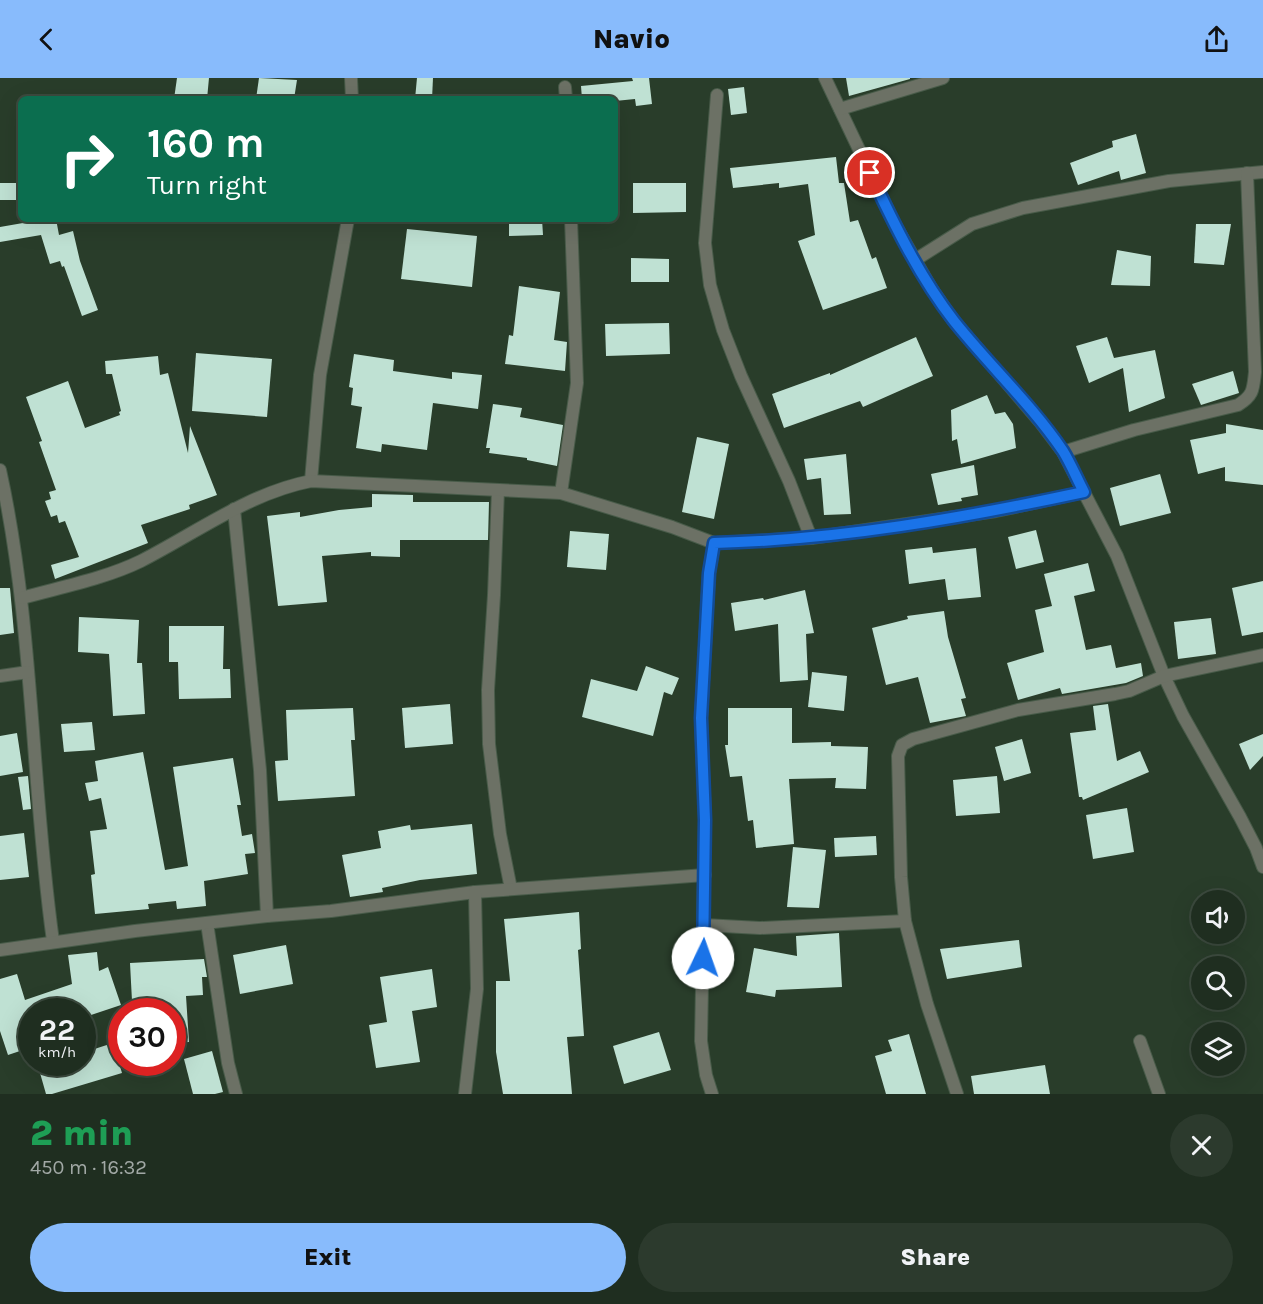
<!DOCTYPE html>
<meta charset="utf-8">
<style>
body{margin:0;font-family:Karla,sans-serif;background:#2c3a2d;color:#f1f3f6;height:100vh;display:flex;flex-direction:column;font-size:22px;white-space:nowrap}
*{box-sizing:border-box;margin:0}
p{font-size:20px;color:#a1a8a5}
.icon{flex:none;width:33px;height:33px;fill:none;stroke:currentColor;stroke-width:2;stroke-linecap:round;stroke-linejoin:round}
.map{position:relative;height:1016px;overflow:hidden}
.sheet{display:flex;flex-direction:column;background:#1f2e20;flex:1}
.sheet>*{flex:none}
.banner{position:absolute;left:18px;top:18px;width:600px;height:126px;border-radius:9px;box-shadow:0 6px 24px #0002,0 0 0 2px #3c4a3e;background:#0b6e4f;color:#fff;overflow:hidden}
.tools{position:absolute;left:1191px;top:812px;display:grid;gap:12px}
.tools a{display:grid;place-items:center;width:54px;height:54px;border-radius:50%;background:#1f2e20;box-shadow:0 6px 24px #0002,0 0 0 2px #3c4a3e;font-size:30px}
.speed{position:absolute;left:18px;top:920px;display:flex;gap:12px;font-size:30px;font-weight:700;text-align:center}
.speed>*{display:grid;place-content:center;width:78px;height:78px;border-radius:50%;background:#1f2e20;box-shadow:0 6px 24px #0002,0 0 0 2px #3c4a3e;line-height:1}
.speed small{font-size:15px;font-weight:400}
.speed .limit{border:9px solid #d22;background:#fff;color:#111}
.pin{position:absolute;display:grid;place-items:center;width:51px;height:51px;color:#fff;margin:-26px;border:3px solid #fff;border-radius:50%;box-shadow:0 2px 6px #0007}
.me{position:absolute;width:66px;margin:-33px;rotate:3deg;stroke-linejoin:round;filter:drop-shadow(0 0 4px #0008)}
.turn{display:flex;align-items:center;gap:21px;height:126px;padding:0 30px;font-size:27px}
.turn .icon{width:78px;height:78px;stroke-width:2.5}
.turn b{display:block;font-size:42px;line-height:51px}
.round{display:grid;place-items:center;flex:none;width:63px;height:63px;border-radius:32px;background:#2c3a2d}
.headline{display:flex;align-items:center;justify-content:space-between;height:102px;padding:0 30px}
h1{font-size:36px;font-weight:800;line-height:45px;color:#1e9e55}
.cta{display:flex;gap:12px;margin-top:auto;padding:12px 30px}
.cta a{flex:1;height:69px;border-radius:36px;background:#88bbfc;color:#111;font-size:24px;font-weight:800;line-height:69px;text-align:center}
.cta a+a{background:#2c3a2d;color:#f1f3f6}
header{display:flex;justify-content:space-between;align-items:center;height:78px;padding:0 30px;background:#88bbfc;color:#111;font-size:27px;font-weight:800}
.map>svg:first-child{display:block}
.building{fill:#bfe1d3}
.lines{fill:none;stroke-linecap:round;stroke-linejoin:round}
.minor-casing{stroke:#485b49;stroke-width:14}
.minor{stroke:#6c7165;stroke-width:12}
.route-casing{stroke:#114b97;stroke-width:15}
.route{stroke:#1a73e8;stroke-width:10}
</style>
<header><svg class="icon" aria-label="back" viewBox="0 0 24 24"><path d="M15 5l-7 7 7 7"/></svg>Navio<svg class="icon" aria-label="share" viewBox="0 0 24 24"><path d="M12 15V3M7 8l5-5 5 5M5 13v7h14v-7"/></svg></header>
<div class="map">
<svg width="1263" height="1016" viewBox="0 0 1263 1016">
<rect width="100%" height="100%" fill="#293d2a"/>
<g class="building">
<polygon points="177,0 209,0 207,21 174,21"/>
<polygon points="259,0 297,2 294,21 256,21"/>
<polygon points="417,0 433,0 432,21 415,21"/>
<polygon points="632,0 649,0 652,26 636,28 635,21 615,23 615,21 582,21 581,8 633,3"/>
<polygon points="846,0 910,0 910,1 849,18"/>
<polygon points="744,9 747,35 731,37 728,11"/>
<polygon points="1136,56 1146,95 1121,102 1119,93 1078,107 1070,85 1113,69 1112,63"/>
<polygon points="836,79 839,105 844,105 850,144 858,142 872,181 876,179 887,210 823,232 798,163 815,157 808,106 779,110 779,105 733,110 730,90"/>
<rect x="0" y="105" width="21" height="17"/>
<polygon points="633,105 686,105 686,134 633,135"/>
<polygon points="46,141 56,141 59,157 73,153 80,183 98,232 82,238 64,188 62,189 60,183 50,186 41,157 0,164 0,149"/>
<polygon points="509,141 542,141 543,157 509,158"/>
<polygon points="1196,146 1231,146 1224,187 1194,185"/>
<polygon points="407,151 477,158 472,209 401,201"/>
<polygon points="1117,172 1151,178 1150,208 1111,207"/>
<polygon points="631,180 669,181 669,204 631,204"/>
<polygon points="519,208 560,214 554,262 567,264 565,293 505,286 509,257 513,258"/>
<polygon points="669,245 670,276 606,278 605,246"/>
<polygon points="916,259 933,298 863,329 860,323 784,350 772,316 830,295 830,297"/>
<polygon points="1107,259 1114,280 1155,272 1165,320 1129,334 1123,290 1089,305 1076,268"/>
<polygon points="196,275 272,281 267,339 192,333"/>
<polygon points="354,276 394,282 393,293 452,301 452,294 482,297 478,331 433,325 427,372 382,366 381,374 356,370 362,329 351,327 353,310 349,309"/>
<polygon points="158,278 160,297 168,295 188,375 190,348 217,417 189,427 190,431 141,447 148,465 55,501 51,487 79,479 65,443 59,445 57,437 51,439 45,423 51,421 49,414 56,412 39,364 42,363 26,319 68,303 85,350 120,337 119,334 121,333 112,296 106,296 105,283"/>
<polygon points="1233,293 1239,315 1201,327 1192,306"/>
<polygon points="987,317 995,336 1005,334 1013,346 1016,370 961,386 957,361 952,363 951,332"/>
<polygon points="493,326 522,330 520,339 563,347 557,388 527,382 527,380 489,375 490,370 486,370"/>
<polygon points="1226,346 1263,352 1263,407 1225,403 1225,389 1198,396 1190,362 1226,355"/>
<polygon points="697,359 729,366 714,441 682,434"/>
<polygon points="846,376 851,436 824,437 821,400 807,402 804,381"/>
<polygon points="974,387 978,417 961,420 962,423 938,427 931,396"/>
<polygon points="1160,396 1171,435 1120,448 1110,410"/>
<polygon points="372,416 413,417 413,424 489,424 488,462 400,462 400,479 371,478 371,474 322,478 327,524 278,528 267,438 300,434 300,439 339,432 372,429"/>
<polygon points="1036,452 1044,484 1016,491 1008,459"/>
<polygon points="570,453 609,456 606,492 567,489"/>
<polygon points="932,469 933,475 976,470 981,519 948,522 945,501 909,506 905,472"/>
<polygon points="1088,485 1095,513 1074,518 1086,572 1111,567 1116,590 1141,585 1143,598 1126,605 1062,616 1060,610 1018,622 1007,585 1044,574 1035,532 1052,528 1044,496"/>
<polygon points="1263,503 1263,554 1242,558 1232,510"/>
<polygon points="0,510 10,510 14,555 0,557"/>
<polygon points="805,512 814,555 806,556 808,602 780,604 778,546 735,553 731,525 763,520 764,522"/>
<polygon points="944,533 948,559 966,620 961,621 966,638 930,645 918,599 886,607 872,550 908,541 907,538"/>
<polygon points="79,539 139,542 137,585 142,585 145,636 113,638 109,576 78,574"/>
<polygon points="1211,540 1216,576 1178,581 1174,544"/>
<polygon points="169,548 224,548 223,591 230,591 231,620 179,621 178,584 169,584"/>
<polygon points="646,588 679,600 672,617 664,614 653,658 582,639 591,601 637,613"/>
<polygon points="812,594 847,598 844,633 808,629"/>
<polygon points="450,626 453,666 405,670 402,630"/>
<polygon points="1108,626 1117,683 1140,673 1149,694 1083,722 1082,719 1079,719 1070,655 1096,652 1093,628"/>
<polygon points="353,630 355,662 351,662 355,718 278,723 275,683 288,682 286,632"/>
<polygon points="728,630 792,630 792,665 831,664 831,668 868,669 866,711 835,710 836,700 789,701 794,766 756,770 753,742 748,743 742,698 730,699 725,667 728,667"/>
<polygon points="92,644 95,672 64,674 61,646"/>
<polygon points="17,655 23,694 0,698 0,658"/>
<polygon points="1263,656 1263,678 1250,692 1239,666"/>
<polygon points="1022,661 1031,695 1004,703 995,669"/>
<polygon points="143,674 165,792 188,788 173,689 233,680 241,727 237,727 242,758 252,756 255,775 245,776 248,796 204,803 206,828 177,831 176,823 148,826 149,831 95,836 91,797 95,796 90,753 107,751 101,720 89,723 85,705 98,703 95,683"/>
<polygon points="28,698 31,731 23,732 18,699"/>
<polygon points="997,698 1000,735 956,738 953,702"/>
<polygon points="1127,730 1134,774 1093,781 1086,737"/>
<polygon points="472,746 477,796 420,802 382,810 383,814 350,819 342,777 381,770 378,753 410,747 411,752"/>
<polygon points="24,755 29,799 0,802 0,758"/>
<polygon points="876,758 877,777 835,779 834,760"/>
<polygon points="793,769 826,772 819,830 787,829"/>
<polygon points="579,834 581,871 578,872 584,958 567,959 572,1016 503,1016 496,974 496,903 510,903 504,841"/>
<polygon points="839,855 842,909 776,912 775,919 746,914 754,870 797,878 796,858"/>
<polygon points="1019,862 1022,889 947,901 940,871"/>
<polygon points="286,867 293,906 240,916 233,877"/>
<polygon points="97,874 99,893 108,889 121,927 82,940 82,933 32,933 32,969 8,977 0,953 0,901 17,896 25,922 72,906 68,877"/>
<polygon points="204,881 207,899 202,899 203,917 186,918 189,964 172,965 172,933 137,933 136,921 132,923 130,885"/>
<polygon points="432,891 437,929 412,933 420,984 376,990 369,947 387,944 380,899"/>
<polygon points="659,954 671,992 624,1006 613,968"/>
<polygon points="909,956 926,1016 886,1016 875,978 892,973 888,962"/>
<polygon points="113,965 122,995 52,1016 46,1016 38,988 51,984 82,984 82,975"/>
<polygon points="212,973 223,1014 215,1016 193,1016 184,981"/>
<polygon points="1045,987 1050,1016 974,1016 971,998"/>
</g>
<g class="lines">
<g class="minor-casing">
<g id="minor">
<polyline points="351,0 352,21"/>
<polyline points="825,0 894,145 931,210 953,242 1041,345 1063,374 1117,478 1164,598 1183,638 1240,739 1256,770 1263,789"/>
<polyline points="565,9 566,21"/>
<polyline points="717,17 705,165 710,207 723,252 741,298 789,403 811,460"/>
<polyline points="840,31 943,0"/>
<polyline points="915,182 972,146 1023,130 1169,103 1263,94"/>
<path d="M1063,374L1134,352L1238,327C1254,317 1253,311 1255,294L1247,95"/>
<path d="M0,392C34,547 31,707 53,863"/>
<polyline points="311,403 320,297 348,141"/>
<polyline points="498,412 494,517 488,612 489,666 500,756 511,811"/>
<polyline points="561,415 577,305 571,141"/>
<polyline points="234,431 260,692 267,838"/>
<path d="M22,520C61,509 104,501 141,483C196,455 249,415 311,403L561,415L672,449L714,465L811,460L996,433L1084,414"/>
<polyline points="0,598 28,594"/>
<polyline points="207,845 228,985 236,1016"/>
<polyline points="704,847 760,850 905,843"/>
<polyline points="0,872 135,853 267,838 331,833 475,814 705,797"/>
<polyline points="1140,963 1159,1016"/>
<polyline points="465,1016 477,911 475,814"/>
<polyline points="712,1016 706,997 701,963 705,742 701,640 709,495 714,465"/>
<polyline points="957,1016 927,926 905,843 901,799 898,678 902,667 913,661 1018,632 1115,616 1129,613 1164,598 1263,577"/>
</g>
</g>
<use href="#minor" class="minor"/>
</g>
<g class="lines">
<g class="route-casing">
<path id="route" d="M703,880L705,742L701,640L709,495L714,465C839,462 963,440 1084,414C1077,401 1071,386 1063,373C1031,326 989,287 954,243C919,198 894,146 870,95"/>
</g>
<use href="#route" class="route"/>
</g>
</svg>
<div class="tools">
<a><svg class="icon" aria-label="sound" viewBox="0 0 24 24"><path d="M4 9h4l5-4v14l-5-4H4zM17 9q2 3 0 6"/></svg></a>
<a><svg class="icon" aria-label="search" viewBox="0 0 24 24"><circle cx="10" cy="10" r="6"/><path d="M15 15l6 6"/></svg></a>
<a><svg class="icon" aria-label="layers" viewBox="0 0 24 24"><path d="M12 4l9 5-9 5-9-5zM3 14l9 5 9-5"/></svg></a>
</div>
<div class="speed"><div>22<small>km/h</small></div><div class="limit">30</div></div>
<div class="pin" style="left:870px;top:95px;background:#d93025"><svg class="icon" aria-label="arrive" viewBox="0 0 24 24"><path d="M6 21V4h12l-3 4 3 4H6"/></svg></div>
<svg class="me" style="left:703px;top:880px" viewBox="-20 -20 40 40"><circle r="19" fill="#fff"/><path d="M0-13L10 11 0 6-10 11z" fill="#1a73e8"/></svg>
<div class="banner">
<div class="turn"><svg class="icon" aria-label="right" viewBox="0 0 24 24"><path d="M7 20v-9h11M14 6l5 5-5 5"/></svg><div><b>160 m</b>Turn right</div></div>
</div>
</div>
<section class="sheet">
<div class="headline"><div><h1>2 min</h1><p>450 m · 16:32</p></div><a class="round"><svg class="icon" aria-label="close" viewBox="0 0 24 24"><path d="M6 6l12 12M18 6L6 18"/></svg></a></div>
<div class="cta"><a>Exit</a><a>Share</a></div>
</section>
